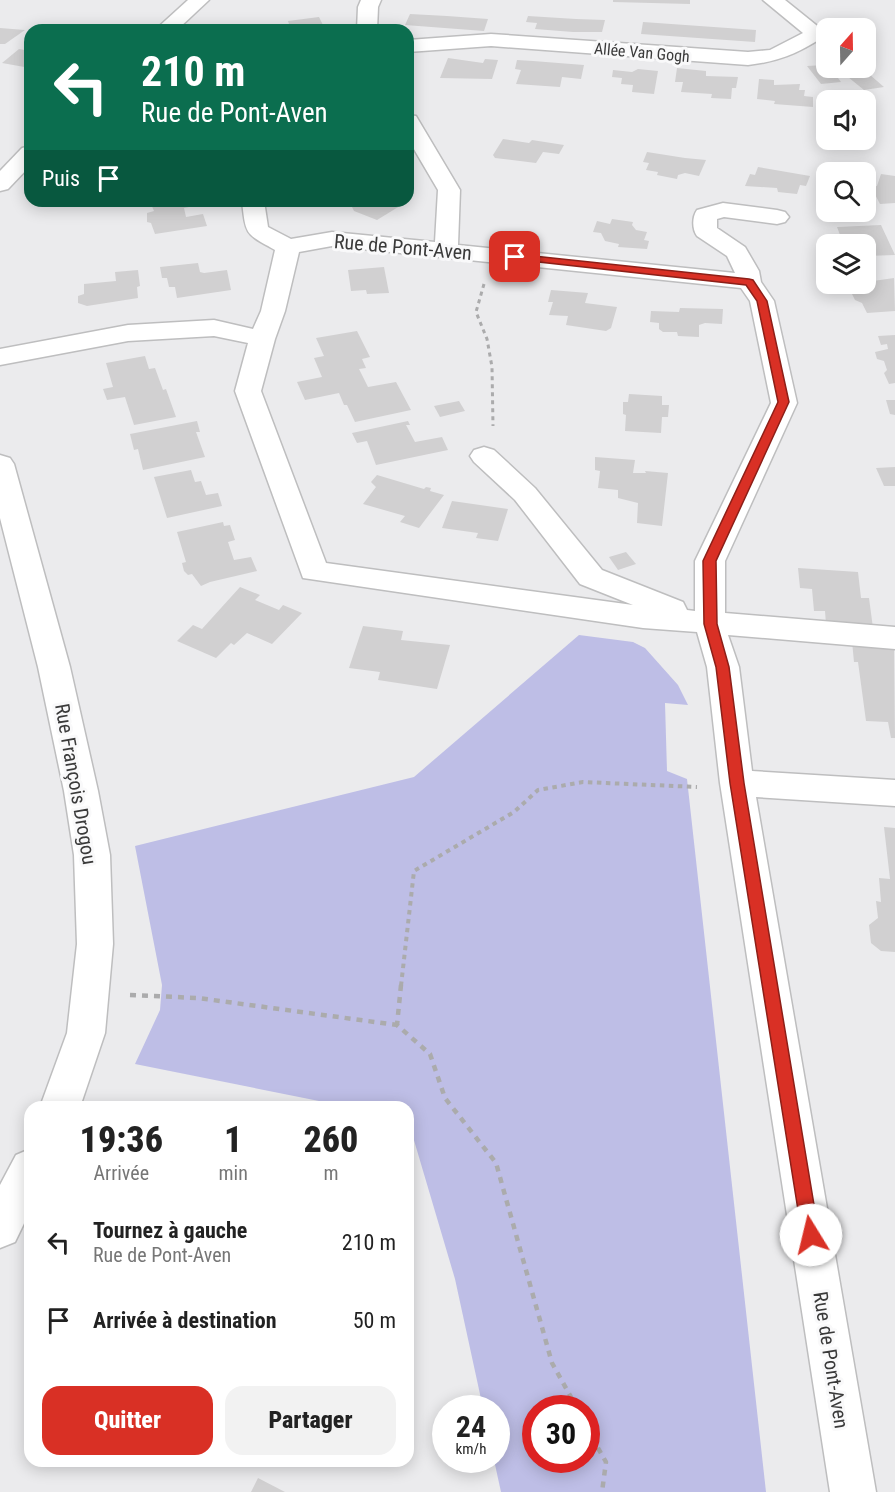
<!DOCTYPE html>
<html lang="fr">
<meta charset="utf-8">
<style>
body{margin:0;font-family:"Roboto Condensed",sans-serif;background:#f2f2f2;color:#222;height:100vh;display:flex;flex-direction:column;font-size:22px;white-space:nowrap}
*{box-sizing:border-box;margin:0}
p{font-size:20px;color:#767676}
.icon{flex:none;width:33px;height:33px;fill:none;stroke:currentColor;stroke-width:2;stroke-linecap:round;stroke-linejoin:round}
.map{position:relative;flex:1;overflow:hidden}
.sheet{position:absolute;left:24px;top:1101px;width:390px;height:366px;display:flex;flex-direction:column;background:#fff;border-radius:18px;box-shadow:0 3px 15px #0003}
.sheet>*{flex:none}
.top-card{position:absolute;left:24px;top:24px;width:390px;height:183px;border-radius:18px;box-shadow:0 3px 15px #0003;background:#0b6e4f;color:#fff;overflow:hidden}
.needle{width:39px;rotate:20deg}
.buttons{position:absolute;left:816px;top:18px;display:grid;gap:12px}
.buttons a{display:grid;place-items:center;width:60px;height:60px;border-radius:12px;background:#fff;box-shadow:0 3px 15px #0003;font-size:30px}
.speed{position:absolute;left:432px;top:1395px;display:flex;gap:12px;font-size:30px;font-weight:700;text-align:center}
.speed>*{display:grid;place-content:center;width:78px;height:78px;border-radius:50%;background:#fff;box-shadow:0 3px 15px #0003;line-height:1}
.speed small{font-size:15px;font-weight:400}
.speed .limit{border:9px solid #d22;background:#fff;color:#111}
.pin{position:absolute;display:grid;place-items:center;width:51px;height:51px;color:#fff;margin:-26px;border-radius:12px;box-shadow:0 3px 9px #0006}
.me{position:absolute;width:66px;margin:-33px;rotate:351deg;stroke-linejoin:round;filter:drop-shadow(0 0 4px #0008)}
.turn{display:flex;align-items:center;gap:21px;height:126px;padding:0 18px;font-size:27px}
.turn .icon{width:78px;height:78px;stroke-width:2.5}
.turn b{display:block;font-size:42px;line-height:51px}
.then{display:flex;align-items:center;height:57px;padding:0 18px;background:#0003;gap:12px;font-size:22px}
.eta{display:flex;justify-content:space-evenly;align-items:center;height:102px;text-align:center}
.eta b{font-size:36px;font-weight:800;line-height:42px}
.cta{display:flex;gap:12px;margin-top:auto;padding:12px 18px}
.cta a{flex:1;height:69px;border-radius:18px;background:#d93025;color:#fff;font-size:24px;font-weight:800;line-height:69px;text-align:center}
.cta a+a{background:#f2f2f2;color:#222}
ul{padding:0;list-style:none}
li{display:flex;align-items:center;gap:18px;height:78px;padding:0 18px}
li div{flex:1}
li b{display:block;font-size:22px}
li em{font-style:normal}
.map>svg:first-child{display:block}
.green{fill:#bebee6;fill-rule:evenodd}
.building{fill:#d1d0d1}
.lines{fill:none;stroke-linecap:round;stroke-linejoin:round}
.street-casing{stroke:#bebebf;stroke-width:3}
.secondary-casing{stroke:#bebebf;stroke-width:3}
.path-far2{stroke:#ababac;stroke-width:3;stroke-dasharray:4 4;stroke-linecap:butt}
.path-far1{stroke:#ababac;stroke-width:4;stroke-dasharray:4.5 4.5;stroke-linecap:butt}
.path{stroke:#ababac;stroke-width:4.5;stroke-dasharray:6 6;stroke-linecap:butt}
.street{fill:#fff;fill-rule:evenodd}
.secondary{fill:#fff;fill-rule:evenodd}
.route{fill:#d93025;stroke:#8d1f18;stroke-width:1.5}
.labels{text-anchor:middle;stroke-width:6;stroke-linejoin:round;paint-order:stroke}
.far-street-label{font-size:16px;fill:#3a3a3a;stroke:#f9f9fa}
.street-label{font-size:20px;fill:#3a3a3a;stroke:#f9f9fa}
</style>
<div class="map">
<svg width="895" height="1492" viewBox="0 0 895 1492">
<rect width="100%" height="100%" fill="#ebebed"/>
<path class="green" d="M579,635L633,642L645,648L678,685L688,705L665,703L667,771L687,779L766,1492H501L494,1460H496V1408H483L455,1279L408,1120V1107H349L135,1064L160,1010L162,985L135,846L414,777ZM536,1408H586V1460H536Z"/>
<g class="building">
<polygon points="613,0 690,0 690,4 613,2"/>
<polygon points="410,14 447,16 488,19 484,31 405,25"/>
<polygon points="528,16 576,19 605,20 602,32 573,32 535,29 537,23 526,22"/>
<polygon points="319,17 325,29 279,30 277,27 289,24 288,21"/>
<polygon points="643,22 756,30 755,42 641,34"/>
<polygon points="0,28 25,30 5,44 0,44"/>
<polygon points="19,49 30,51 30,68 2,63"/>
<polygon points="826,55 826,68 862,68 884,87 864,90 848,77 838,78 841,82 821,84 807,66 825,65 818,56"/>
<polygon points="448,58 483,63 485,59 498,60 492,79 440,78"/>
<polygon points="517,60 533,61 584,65 581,79 562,77 560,87 516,84 521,70 515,69"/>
<polygon points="677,68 706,71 706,76 738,77 736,88 732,88 731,99 711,98 712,94 681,92 683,82 675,82"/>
<polygon points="638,69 658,71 654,94 632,92 633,85 621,84 622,78 612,77 613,70 632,72"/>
<polygon points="759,79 774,80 774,85 800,84 799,90 805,90 804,96 813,97 813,107 774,104 775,101 757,99"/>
<polygon points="503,139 529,143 532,140 564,145 559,154 543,152 536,163 495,158 493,155"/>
<polygon points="647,152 685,158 706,160 699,176 685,173 678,175 677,179 657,175 658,172 646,170 649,163 643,162"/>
<polygon points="758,167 810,176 806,186 800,185 797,194 778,192 777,188 745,186 750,174 755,175"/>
<polygon points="881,174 895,176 895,203 880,204 871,187 877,186"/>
<polygon points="169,201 186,201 189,207 184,208 186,217 203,214 207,226 155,234 151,223 147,222 147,213 154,211 151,204"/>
<polygon points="349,201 408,201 377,220 354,211"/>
<polygon points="612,219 633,222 632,225 636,230 647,232 644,240 649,241 647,249 618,247 619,244 605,241 601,233 593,232 597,221 610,224"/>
<polygon points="881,225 895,255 866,256 866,244 855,244 852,239 842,240 837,227"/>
<polygon points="198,263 200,272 204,273 227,270 231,290 177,298 175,287 169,287 167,278 162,278 160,267"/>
<polygon points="384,267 389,293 367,294 366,290 351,291 348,270"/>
<polygon points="138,270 140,286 137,287 138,298 87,306 78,303 78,296 84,294 84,284 116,281 115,272"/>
<polygon points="894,278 895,311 867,313 862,303 855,300 851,292 856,290 852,284"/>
<polygon points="551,290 588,293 585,303 617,307 611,328 606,331 566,325 568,316 549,315 553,302 548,302"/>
<polygon points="680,308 723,309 722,324 705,323 699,325 699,337 678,336 677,332 663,332 659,329 659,323 650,322 651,311 679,312"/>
<polygon points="357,331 370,357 362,359 366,368 359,369 368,387 396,382 411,410 355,422 347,405 344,405 339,393 305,400 297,382 322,377 314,358 324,356 316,338"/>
<polygon points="895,335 895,383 889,384 884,373 887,370 884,361 877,359 875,352 888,349 887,344 881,345 878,336"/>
<polygon points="145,356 149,369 155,368 163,390 166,389 176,417 134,425 125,397 107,400 103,389 113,387 106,363"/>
<polygon points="629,394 662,396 662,405 669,405 668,417 662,417 661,433 625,431 626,415 623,414 623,402 628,402"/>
<polygon points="886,400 895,400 895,415 890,414"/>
<polygon points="459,401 465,411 440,417 434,406"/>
<polygon points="197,421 200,432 196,432 205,457 143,470 138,449 134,450 130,434"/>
<polygon points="408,421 410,425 406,425 415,442 442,437 448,450 376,465 367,441 357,443 352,433"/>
<polygon points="595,457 635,460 633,473 646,473 645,471 668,473 662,526 637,523 638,503 618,498 618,490 598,488 600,471 595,470"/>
<polygon points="895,467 895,486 884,486 876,468"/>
<polygon points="191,470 195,482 201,481 206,495 218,493 222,506 167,518 154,477"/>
<polygon points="377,475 424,489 426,487 431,488 430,491 444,495 419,528 400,522 405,516 363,504 376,487 371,482"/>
<polygon points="452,501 508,509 498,541 476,538 478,533 442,528"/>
<polygon points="223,522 224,526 230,525 235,540 228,542 234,560 251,557 257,571 210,582 201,586 192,574 188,575 184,571 182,563 186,562 177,532"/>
<polygon points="626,552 636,564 618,570 609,557"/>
<polygon points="798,568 858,572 861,598 869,598 873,628 826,624 825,611 814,611 812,589 800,588"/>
<polygon points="240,587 260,595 255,600 279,610 283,605 302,613 272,644 247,633 234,645 231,643 216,658 177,641 193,625 202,629"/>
<polygon points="363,626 403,631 401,640 450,645 437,689 378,680 380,672 349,668"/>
<polygon points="852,641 894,644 895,738 891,738 888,722 866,721 858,662 854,662"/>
<polygon points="884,827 895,828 895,952 881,951 871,943 869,925 878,918 876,901 881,902 879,878 890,879"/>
<polygon points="258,1478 285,1492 251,1492"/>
</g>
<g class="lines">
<g class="street-casing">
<g id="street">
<polygon points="361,0 381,0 378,7 377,30 357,30 358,7"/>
<path d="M763,0H785L826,33L823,37C799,53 777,62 748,65L491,46L408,52V40L491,34L748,52L770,50L803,33Z"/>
<path d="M408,115L416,116L460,190L458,245L735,273L727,256L697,236C692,229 692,217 697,210L723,203L777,210L785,212L789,217L785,222L777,224L724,217L717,219V228L745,247L759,271L761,282L774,301L797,403L725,561V613L895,627V649L728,635L739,667L752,771L895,780V806L756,797L876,1492H830L720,783L707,667L697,632L643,628L303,578L235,391L248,343L214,336L128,341L0,365V349L128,325L214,320L253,329L261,311L275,250C245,233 246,236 242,201H264L268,227L291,239L332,232L435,242L438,190L408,139ZM332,246L741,288L750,301L771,403L695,561V611L687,610L683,602L602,570L535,488L494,450L484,447L474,450L470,456L474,462L515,500L580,584L633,605L326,563L261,391L275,339L285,311L299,252Z"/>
</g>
</g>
<g class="secondary-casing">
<g id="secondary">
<polygon points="188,0 209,0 177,30 155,30"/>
<polygon points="30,146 30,166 8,189 0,191 0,171 22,148"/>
<polygon points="0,455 10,458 14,464 70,667 98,791 110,855 113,944 105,1033 80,1107 40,1107 67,1033 77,944 74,855 64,791 38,667 0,518"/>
<polygon points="30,1149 30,1211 15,1242 0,1248 0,1185 16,1155"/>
</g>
</g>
<polyline class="path-far2" points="484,284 476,312 487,339 492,367 493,426"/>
<polyline class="path-far1" points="401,986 414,871 514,812 538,790 583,782 697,787"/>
<g class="path">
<polyline points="401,985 397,1025 430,1054 445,1098 496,1163 552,1363 577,1408"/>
<polyline points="130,995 198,998 397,1025"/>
<polyline points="586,1427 606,1462 602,1492"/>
</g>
<use href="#street" class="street"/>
<use href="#secondary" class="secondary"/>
</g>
<polygon class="route" points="515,254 749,279 753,280 767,301 789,402 716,561 717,624 729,667 744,783 819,1235 817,1240 811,1243 805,1240 802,1235 730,783 716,667 704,624 703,561 778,402 757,301 746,285 512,259 512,255"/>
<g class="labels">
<g class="far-street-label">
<text transform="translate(642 52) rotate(5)" y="6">Allée Van Gogh</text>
</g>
<g class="street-label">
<text transform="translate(403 247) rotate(5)" y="7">Rue de Pont-Aven</text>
<text transform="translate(76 784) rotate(80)" y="7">Rue François Drogou</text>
<text transform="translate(831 1360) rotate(81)" y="7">Rue de Pont-Aven</text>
</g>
</g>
</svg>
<div class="buttons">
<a><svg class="needle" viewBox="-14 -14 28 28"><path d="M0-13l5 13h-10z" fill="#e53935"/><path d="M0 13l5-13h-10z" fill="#767676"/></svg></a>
<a><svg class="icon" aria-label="sound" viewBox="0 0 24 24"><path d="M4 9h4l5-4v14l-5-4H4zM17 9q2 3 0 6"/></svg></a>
<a><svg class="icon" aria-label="search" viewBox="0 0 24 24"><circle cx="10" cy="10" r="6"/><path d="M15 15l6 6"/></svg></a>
<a><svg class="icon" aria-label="layers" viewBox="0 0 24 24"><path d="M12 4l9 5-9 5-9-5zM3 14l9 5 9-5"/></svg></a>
</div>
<div class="speed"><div>24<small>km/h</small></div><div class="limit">30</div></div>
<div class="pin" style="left:515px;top:257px;background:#d93025"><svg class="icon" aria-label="arrive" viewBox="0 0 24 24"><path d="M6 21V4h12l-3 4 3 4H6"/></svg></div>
<svg class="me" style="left:811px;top:1235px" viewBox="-20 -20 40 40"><circle r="19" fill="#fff"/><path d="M0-13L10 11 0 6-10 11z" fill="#d93025"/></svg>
<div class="top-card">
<div class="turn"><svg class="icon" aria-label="left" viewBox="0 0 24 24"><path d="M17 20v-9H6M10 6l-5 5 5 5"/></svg><div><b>210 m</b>Rue de Pont-Aven</div></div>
<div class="then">Puis<svg class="icon" aria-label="arrive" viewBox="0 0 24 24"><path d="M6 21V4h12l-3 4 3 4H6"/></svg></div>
</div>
<section class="sheet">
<div class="eta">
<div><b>19:36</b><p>Arrivée</p></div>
<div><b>1</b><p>min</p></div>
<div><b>260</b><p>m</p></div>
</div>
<ul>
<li><svg class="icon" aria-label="left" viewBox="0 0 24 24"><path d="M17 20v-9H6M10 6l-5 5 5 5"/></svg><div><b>Tournez à gauche</b><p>Rue de Pont-Aven</p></div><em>210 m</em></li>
<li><svg class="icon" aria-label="arrive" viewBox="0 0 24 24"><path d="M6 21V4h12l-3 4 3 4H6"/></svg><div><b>Arrivée à destination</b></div><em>50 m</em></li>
</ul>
<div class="cta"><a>Quitter</a><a>Partager</a></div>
</section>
</div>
